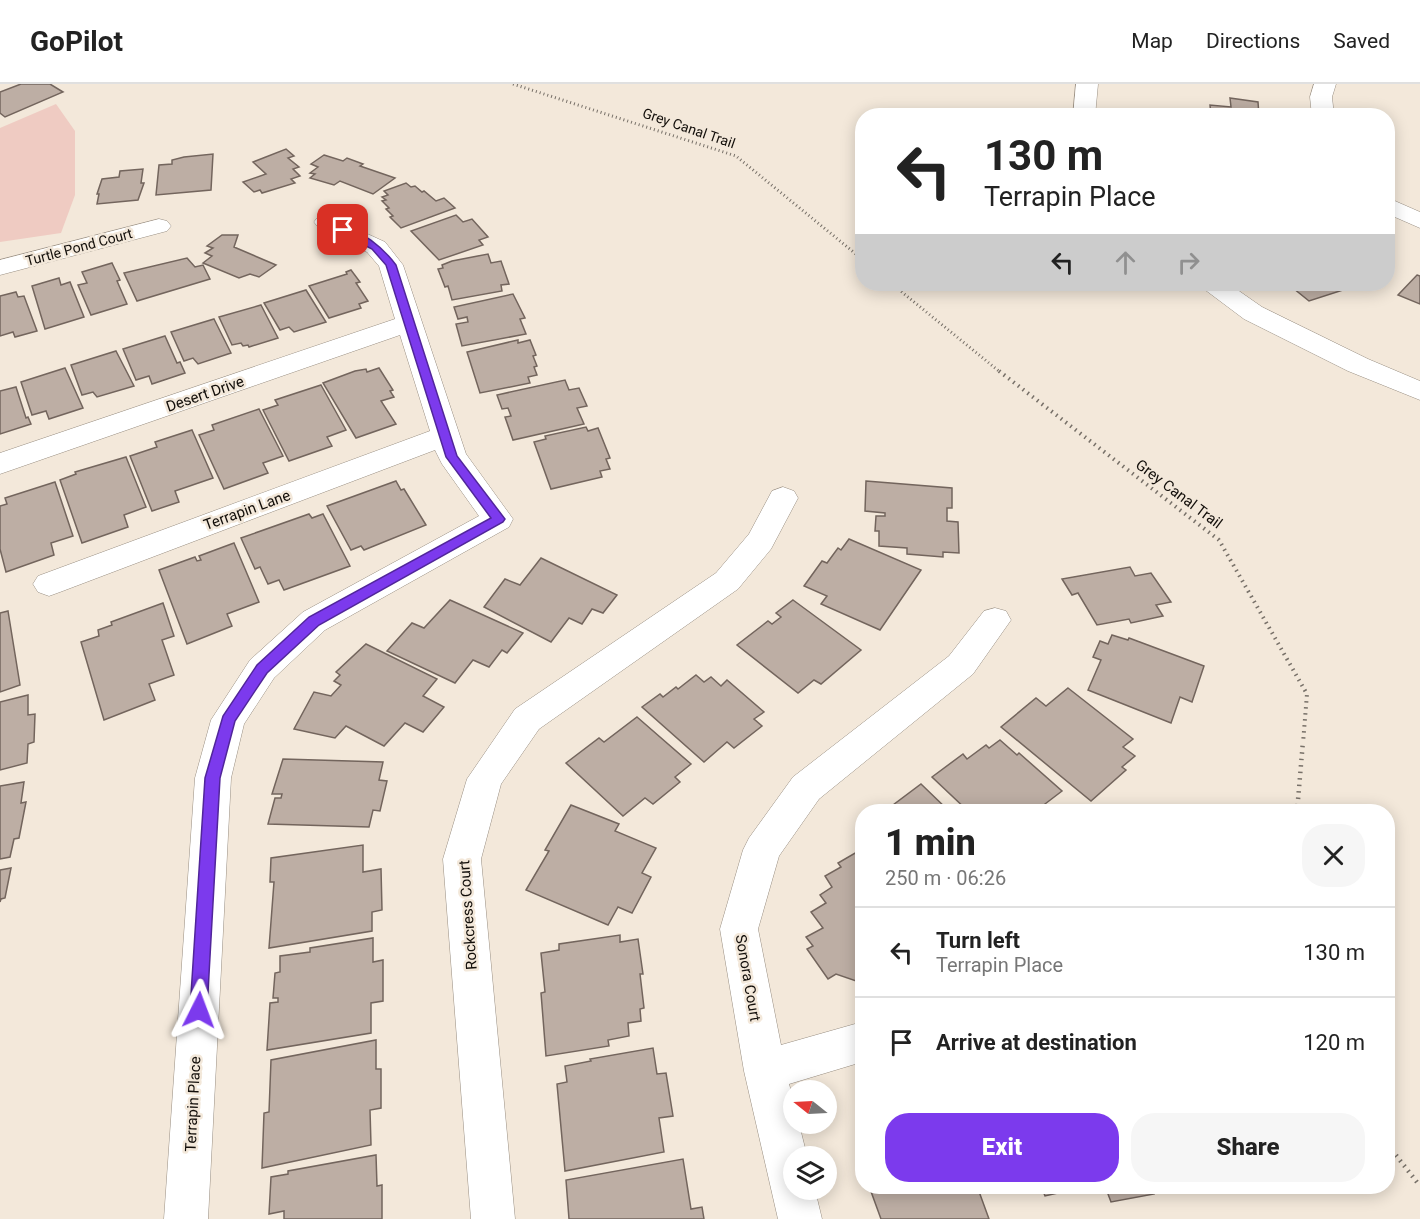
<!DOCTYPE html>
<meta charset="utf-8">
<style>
body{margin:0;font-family:Roboto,sans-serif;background:#f6f6f6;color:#222;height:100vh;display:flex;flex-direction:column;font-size:22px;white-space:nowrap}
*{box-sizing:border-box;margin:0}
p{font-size:20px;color:#767676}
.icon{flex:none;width:33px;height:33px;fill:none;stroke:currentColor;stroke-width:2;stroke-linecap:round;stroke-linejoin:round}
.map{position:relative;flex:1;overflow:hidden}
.side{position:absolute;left:855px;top:720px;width:540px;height:390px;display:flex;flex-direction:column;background:#fff;border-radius:24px;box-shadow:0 3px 15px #0003}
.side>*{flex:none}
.guide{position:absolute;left:855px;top:24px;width:540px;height:183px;border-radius:24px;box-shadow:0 3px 15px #0003;background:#fff;color:#222;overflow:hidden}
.needle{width:39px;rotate:288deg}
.buttons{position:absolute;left:783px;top:996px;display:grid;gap:12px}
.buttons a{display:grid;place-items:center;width:54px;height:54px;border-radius:50%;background:#fff;box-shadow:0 3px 15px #0003;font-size:30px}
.pin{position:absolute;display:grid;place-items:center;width:51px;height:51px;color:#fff;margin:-26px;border-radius:12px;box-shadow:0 3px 9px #0006}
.me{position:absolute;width:66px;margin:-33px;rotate:3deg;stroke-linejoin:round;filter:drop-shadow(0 0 4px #0008)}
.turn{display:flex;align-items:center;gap:21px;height:126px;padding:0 30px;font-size:27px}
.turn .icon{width:78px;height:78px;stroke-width:2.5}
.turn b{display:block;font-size:42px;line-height:51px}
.lanes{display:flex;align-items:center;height:57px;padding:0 30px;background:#0003;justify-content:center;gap:30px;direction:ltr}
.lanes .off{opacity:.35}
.round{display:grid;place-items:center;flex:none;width:63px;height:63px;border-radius:24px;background:#f6f6f6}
.summary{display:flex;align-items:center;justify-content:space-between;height:102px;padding:0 30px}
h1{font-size:36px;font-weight:800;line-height:45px}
.action{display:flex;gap:12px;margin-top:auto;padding:12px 30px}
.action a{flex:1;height:69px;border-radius:24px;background:#7c3aed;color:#fff;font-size:24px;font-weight:800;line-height:69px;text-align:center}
.action a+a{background:#f6f6f6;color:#222}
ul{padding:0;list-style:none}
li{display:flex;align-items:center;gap:18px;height:90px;padding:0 30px;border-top:2px solid #e0e0e0}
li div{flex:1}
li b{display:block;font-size:22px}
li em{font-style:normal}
header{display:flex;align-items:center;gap:36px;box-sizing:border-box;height:84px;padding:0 30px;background:#fff;border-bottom:2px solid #e0e0e0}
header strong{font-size:28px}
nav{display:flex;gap:33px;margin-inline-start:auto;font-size:21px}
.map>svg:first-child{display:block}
.green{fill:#efcbc2}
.building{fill:#bdaea4;stroke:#73655d;stroke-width:1.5}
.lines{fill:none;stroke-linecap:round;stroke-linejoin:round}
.street-casing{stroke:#988e82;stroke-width:1}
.path-far2{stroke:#777068;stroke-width:3;stroke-dasharray:1 3;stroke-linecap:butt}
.path-far1{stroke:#777068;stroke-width:4;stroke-dasharray:1.5 4.5;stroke-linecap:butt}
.path{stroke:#777068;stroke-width:4.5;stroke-dasharray:1.5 5;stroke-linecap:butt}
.street{fill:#fff;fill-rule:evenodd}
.route{fill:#7c3aed;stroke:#51269a;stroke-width:1.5}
.labels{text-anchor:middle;stroke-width:5;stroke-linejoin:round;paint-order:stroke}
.far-street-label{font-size:14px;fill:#120e0a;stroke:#f3e8da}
.street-label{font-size:15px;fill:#120e0a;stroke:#f3e8da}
</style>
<header>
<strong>GoPilot</strong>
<nav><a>Map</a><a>Directions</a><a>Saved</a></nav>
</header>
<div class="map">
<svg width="1420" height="1135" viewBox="0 0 1420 1135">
<rect width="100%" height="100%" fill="#f3e8da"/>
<polygon class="green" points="56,20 75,47 75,111 61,149 0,158 0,44"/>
<g class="building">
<polygon points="21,0 50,0 63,8 5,33 0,29 0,8"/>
<polygon points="1230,14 1258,18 1259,32 1211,32 1210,21 1231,23"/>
<polygon points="286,65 294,72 288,74 299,83 293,85 300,92 291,95 295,99 262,109 260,106 254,108 243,98 266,90 253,78"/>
<polygon points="213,70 211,106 156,111 159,81 172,80 172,76 184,73"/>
<polygon points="324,71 343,77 347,74 363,80 360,82 395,94 373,110 340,97 334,101 310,94 315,90 310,89 318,83 311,80"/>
<polygon points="143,85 141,99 144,99 138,116 97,120 99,110 97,110 102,95 119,93 120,87"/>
<polygon points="406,99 411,103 415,102 422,108 424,107 436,117 444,114 455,124 401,144 390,133 393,132 386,125 389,124 382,117 386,116 382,113 388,111 384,107"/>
<polygon points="456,131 463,138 472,135 488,153 479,156 483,161 439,176 411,147"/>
<polygon points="222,151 238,151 234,163 276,181 259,193 250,190 239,194 203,179 212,172 205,169 213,164 207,162"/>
<polygon points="488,170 491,179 501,177 509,200 501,201 502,207 452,216 448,202 445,203 438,185 443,184 442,181 452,177"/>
<polygon points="187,174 195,183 203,181 210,195 137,217 124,189"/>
<polygon points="112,179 120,196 117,197 127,220 91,231 78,201 87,199 82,188"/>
<polygon points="351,186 360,198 356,199 368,217 359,220 361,224 329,234 309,202 347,190 346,188"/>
<polygon points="1417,191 1420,192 1420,220 1398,211"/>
<polygon points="59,194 61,201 70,198 84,233 45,245 32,202"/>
<polygon points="1288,200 1335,200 1343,206 1309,217"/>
<polygon points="306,206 326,238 294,248 289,243 280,246 264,219"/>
<polygon points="16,208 18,213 24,212 37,247 15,253 13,248 0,252 0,212"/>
<polygon points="513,210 525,234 520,235 526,250 462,262 456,240 468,238 467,233 458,235 454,223"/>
<polygon points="261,221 278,254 249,263 248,261 243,262 241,259 232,261 219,233"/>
<polygon points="214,235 231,269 198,280 193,274 184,277 171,248"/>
<polygon points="165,252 177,279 180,278 185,289 152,300 149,292 136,296 123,265"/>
<polygon points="518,256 518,259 530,256 536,271 533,272 537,282 534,283 537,291 528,293 530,299 480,309 467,268"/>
<polygon points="116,267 134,302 97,313 93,308 82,311 71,281"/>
<polygon points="65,284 83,324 49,335 46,327 32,331 21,298"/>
<polygon points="379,284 393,306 390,307 394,313 381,317 396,340 356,354 323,299 355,287 366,285 367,288"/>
<polygon points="565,296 569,306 579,304 587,322 577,324 584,340 513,356 505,333 511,332 508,324 502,325 497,311"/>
<polygon points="321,301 346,346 327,353 332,362 289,377 263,326 278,321 275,316"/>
<polygon points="16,303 26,334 28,333 31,340 0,350 0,307"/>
<polygon points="259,325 283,372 263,379 268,389 224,405 199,351 214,346 212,341"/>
<polygon points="586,343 588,347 598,344 610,374 606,375 610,385 600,387 602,393 551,405 534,358 546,355 545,352"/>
<polygon points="192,346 213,394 175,407 179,418 152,427 130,372 157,363 155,358"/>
<polygon points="126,373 146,423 124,431 128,443 82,459 60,396 76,390 75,388"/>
<polygon points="396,397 401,406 404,405 426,441 364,466 361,462 351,466 327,422"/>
<polygon points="866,397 952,404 952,424 947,424 947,437 958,438 959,469 943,468 943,473 907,470 907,464 879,462 879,447 875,447 876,432 885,432 885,429 865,427"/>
<polygon points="55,398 73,452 51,459 54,471 6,488 0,465 0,422 7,420 5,414"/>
<polygon points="309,430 312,434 323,430 350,482 284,506 279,496 268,500 260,483 255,485 241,454"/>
<polygon points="849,455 921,486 880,546 821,520 827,512 804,502 822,477 827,479 838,464 841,466"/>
<polygon points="234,459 259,518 227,530 232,542 187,560 159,486 195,473 197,477 201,476 199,472"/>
<polygon points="541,474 617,511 603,529 592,525 582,540 569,534 551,558 484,523 505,495 520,501"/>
<polygon points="1130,483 1135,492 1151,489 1171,518 1156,521 1163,532 1131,539 1129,535 1097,541 1078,509 1072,511 1062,495"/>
<polygon points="450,516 523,549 507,569 502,566 489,583 473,576 455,599 387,567 412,539 424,544"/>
<polygon points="793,516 861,566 821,600 814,596 798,609 737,561 768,537 772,540 781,533 776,529"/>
<polygon points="163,519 174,552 162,556 174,591 149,600 155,616 104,636 81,558 99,552 98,546 112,541 111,538"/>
<polygon points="8,527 20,601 0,608 0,529"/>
<polygon points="1112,551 1128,556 1129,554 1204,582 1192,618 1180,613 1171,639 1088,606 1101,576 1093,573 1100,557 1108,560"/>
<polygon points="366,560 437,595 423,612 444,623 423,648 405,639 384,662 346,642 335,654 294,645 314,608 331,612 341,601 334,597 340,591 336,588"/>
<polygon points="696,591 704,598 711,593 721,602 727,596 764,628 754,635 762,642 734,664 727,658 704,678 642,623 660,610 663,613 676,603 678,605"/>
<polygon points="1068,604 1133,655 1123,663 1135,672 1122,683 1126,686 1091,717 1001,643 1036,614 1046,622"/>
<polygon points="28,611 28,631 35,630 34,658 28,660 27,679 0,686 0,618"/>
<polygon points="637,633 691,680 675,693 680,698 653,720 645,714 623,732 566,679 599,654 604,658"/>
<polygon points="1000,656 1017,671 1019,669 1062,707 1045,720 1053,728 969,728 932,693 963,670 967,675 986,661 989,664"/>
<polygon points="283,675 383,678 379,696 387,697 380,727 373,726 369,743 268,740 275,714 281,714 282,710 272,710"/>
<polygon points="24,698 21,719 26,718 19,754 14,755 10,773 0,775 0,702"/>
<polygon points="921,700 950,728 887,728 889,724"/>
<polygon points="571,721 619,740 615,747 656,764 642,789 651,793 632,829 618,823 608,841 526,806 549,767 545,766"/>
<polygon points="363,761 363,788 381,785 382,826 372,828 372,847 269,864 274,798 270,798 271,774"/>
<polygon points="862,765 862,899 836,890 828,895 807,865 813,862 806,853 823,844 811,828 826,819 820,811 832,803 825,792 841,783 838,779"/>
<polygon points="11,784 5,814 1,815 0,818 0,786"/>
<polygon points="620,851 620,858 638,855 643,890 640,890 644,924 640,925 641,937 628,939 629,952 608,956 609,962 546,972 541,909 545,908 541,869 559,866 559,860"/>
<polygon points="373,854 373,878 383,876 383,917 371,919 371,949 267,966 270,919 278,918 278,914 273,914 275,889 280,888 280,872 310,868 310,864"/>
<polygon points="376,956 376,985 381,985 381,1024 370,1026 371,1061 262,1084 264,1029 269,1028 271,976"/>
<polygon points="653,964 657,990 666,989 673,1032 659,1034 664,1068 565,1087 557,1000 567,998 565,982 591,977 590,975"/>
<polygon points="376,1071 377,1102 382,1101 382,1135 284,1135 284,1127 269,1130 271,1093 288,1090 288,1087"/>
<polygon points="683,1075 691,1125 702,1123 704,1135 569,1135 566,1096"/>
<polygon points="869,1102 977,1102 989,1135 881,1135"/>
<polygon points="1041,1102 1089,1102 1045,1112"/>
<polygon points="1105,1102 1151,1102 1154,1110 1111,1118"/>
</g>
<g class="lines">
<g class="street-casing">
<g id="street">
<polygon points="1076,0 1098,0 1095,32 1073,32"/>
<polygon points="1314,0 1336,0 1332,13 1334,32 1312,32 1310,13"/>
<polygon points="1388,114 1420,128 1420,144 1388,130"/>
<polygon points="326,131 385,158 403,181 466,370 513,435 509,443 325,546 274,594 244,640 231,694 208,1135 164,1135 195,694 211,636 250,576 303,528 479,432 442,380 435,366 60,508 49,512 38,508 33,500 38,492 430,347 400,251 0,390 0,369 395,235 379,182 367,168 318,143 314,138 318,133"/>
<polygon points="159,135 167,137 171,142 167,147 0,191 0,176"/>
<polygon points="1200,200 1229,200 1262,223 1368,275 1420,297 1420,316 1348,287 1244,235 1204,205"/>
<polygon points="783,403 794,407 798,414 771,465 738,505 539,645 501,700 481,775 515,1135 471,1135 443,775 467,695 515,625 716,489 749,450 772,407"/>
<polygon points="995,524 1006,527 1011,536 973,590 819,715 779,772 758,845 781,961 862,938 862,978 789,1000 794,1018 794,1040 799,1040 807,1072 794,1072 794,1106 815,1106 822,1135 778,1135 744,987 720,845 743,766 749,754 793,693 949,572 984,527"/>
</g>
</g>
<g class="path-far2">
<polyline points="513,0 736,72 862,175"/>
<polyline points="892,200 1000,288"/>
</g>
<polyline class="path-far1" points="999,287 1219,456 1307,610 1303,659"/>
<g class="path">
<polyline points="1297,728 1303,657"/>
<polyline points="1388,1061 1420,1102"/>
</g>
<use href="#street" class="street"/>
</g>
<path class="route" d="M339,144C359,142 385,166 396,181L457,372L505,435L503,438L319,541L267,589L235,637L220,694L207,926L205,932L199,934L193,932L190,926L205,694L223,632L257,581L309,533L491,434L446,373L386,181L372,165L339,148Z"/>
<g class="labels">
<g class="far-street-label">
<text transform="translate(689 44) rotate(19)" y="5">Grey Canal Trail</text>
<text transform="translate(79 163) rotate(-15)" y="5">Turtle Pond Court</text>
</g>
<g class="street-label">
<text transform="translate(205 310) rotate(-19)" y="5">Desert Drive</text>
<text transform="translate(1179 410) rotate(37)" y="5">Grey Canal Trail</text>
<text transform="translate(247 426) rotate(-20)" y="5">Terrapin Lane</text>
<text transform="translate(468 831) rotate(-94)" y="5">Rockcress Court</text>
<text transform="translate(748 894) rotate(80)" y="5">Sonora Court</text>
<text transform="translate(193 1020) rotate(-87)" y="5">Terrapin Place</text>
</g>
</g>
</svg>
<div class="buttons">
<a><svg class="needle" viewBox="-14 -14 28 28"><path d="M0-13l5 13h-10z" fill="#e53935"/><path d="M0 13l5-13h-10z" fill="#767676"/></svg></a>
<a><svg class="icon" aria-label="layers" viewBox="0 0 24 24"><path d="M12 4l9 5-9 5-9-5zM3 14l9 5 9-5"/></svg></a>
</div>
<div class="pin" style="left:343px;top:146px;background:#d93025"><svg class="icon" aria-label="arrive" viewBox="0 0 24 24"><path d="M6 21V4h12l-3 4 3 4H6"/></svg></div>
<svg class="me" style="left:199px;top:926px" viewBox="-20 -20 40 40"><path d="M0-17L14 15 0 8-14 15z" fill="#7c3aed" stroke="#fff" stroke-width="4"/></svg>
<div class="guide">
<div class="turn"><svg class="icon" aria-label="left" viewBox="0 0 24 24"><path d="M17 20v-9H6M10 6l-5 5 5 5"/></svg><div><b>130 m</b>Terrapin Place</div></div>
<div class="lanes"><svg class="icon" aria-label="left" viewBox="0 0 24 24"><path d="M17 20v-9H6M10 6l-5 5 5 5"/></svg><svg class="icon off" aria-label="ahead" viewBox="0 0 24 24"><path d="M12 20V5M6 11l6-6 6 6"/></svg><svg class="icon off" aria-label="right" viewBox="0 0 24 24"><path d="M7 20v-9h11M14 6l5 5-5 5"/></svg></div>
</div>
<section class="side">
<div class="summary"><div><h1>1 min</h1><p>250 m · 06:26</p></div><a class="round"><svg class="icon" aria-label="close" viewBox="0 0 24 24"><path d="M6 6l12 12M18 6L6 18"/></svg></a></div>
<ul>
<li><svg class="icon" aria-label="left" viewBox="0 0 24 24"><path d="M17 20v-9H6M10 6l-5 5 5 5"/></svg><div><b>Turn left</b><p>Terrapin Place</p></div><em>130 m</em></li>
<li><svg class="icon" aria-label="arrive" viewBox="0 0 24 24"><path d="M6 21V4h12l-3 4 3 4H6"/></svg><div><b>Arrive at destination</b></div><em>120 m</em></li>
</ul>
<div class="action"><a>Exit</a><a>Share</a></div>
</section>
</div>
